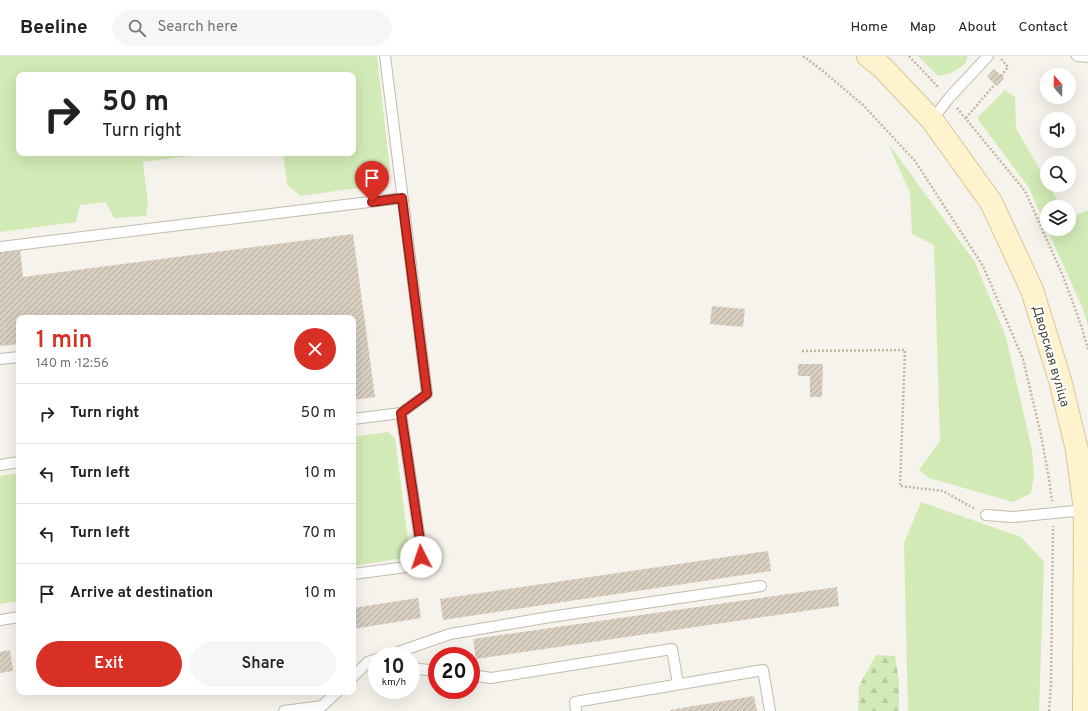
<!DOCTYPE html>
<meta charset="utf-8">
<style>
body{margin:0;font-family:Overpass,sans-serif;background:#f6f6f6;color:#222;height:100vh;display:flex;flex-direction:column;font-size:15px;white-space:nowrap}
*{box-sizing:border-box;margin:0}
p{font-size:13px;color:#767676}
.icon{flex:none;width:22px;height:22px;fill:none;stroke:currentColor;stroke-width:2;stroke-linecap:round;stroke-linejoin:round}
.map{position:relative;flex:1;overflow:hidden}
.sheet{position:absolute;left:16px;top:259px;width:340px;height:380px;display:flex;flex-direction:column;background:#fff;border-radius:8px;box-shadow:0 4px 16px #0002}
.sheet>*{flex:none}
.top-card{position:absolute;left:16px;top:16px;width:340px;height:84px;border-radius:8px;box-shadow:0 4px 16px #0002;background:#fff;color:#222;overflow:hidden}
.needle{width:26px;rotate:340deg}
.buttons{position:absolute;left:1040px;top:12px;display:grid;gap:8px}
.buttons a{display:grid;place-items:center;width:36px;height:36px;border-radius:50%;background:#fff;box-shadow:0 4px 16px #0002;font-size:20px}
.speed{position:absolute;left:368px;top:591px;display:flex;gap:8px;font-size:20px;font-weight:700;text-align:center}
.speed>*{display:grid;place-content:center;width:52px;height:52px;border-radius:50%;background:#fff;box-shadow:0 4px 16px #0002;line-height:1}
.speed small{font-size:10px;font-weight:400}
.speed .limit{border:6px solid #d22;background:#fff;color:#111}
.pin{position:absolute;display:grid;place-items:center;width:34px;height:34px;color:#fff;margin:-41px -17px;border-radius:50% 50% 50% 0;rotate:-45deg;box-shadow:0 0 4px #0007}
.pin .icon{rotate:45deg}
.me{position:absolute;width:44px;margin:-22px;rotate:356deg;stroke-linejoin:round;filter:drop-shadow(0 0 3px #0008)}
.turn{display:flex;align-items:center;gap:14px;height:84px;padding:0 20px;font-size:18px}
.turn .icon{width:52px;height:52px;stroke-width:2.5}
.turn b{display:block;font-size:28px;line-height:34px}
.round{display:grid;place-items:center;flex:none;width:42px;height:42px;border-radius:21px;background:#f6f6f6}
.summary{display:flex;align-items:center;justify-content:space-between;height:68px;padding:0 20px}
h1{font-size:24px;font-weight:600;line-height:30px;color:#d93025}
.cta{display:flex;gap:8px;margin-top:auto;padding:8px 20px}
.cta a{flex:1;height:46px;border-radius:24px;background:#d93025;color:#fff;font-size:16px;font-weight:600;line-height:46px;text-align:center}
.cta a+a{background:#f6f6f6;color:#222}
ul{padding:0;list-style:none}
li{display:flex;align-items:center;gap:12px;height:60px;padding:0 20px;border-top:1px solid #e0e0e0}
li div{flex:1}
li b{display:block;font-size:15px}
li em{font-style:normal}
header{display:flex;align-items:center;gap:24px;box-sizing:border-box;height:56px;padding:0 20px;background:#fff;border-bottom:1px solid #e0e0e0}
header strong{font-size:19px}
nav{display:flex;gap:22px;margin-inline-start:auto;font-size:14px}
.search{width:280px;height:36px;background:#f6f6f6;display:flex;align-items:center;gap:10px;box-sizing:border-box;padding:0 14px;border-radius:22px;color:#767676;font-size:15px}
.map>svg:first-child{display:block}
.grass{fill:#d2eab5}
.forest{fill:url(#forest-firs)}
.building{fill:url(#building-hatch)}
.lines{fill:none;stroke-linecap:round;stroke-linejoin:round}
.lane-casing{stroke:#c2bbae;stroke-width:12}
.secondary-casing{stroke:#d6c79b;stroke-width:24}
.path{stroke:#c4b79f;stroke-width:2.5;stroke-dasharray:2 2;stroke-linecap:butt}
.lane{stroke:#fff;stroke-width:10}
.secondary{stroke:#fff3cd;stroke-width:22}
.route-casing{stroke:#8d1f18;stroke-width:10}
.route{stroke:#d93025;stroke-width:7}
.labels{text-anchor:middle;stroke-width:4;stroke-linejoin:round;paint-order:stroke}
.street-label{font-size:13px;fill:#4b4439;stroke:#fff}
</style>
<header>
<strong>Beeline</strong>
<div class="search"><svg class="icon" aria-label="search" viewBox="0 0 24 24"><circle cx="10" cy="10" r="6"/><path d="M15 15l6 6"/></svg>Search here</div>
<nav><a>Home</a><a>Map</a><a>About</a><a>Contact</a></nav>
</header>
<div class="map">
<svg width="1088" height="655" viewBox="0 0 1088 655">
<defs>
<pattern id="forest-firs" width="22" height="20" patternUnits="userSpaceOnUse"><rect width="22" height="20" fill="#d2eab5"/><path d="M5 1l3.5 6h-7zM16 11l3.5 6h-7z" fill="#b6ca9c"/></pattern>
<pattern id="building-hatch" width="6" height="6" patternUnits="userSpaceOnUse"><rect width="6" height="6" fill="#d8cfc1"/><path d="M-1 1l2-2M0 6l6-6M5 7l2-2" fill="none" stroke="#b1aa9e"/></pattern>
</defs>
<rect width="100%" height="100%" fill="#f6f3ec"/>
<g class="grass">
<polygon points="0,0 377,0 390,115 378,129 301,140 287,129 283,97 353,97 353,19 19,19 19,97 213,97 143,106 148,148 146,160 114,162 106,146 80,149 76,166 0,176"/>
<polygon points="918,0 968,0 965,8 951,17 938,20"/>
<polygon points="1005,34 1015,41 1016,72 1047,126 1047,129 1049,129 1061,151 1047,151 1047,173 1029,132 977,62"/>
<polygon points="888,87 975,206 1006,281 1032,394 1034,420 1031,437 1013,446 929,422 919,414 940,385 934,189 912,178 910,137"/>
<polygon points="1088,154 1088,271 1083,253 1047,173 1069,173 1069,162"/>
<polygon points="388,376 395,382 410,501 353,510 353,381"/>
<polygon points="19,417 19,545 0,548 0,420"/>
<polygon points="921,446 1021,481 1044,506 1039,655 908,655 904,487"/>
</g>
<polygon class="forest" points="876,599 895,600 899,625 899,655 858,655 859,630"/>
<g class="building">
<polygon points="994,13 1004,22 997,30 987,21"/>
<polygon points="353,178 375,341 353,344 353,262 95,262 94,260 75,262 19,262 19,288 0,290 0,195 20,193 23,221"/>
<polygon points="712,250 745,253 743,271 710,268"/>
<polygon points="798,308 823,308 822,341 810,341 810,320 798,320"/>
<polygon points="768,495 771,515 443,564 440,543"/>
<polygon points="837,531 839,550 476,603 473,583"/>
<polygon points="418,542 421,562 353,573 353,552"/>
<polygon points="10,594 13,615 0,617 0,596"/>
<polygon points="754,640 757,655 670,655 670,654"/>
</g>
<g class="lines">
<g class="lane-casing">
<g id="lane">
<polyline points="1077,0 1088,1"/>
<polyline points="932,64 949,42 988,0"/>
<polyline points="0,191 402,142"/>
<polyline points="0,303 19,301"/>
<polyline points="353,363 401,357"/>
<polyline points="0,409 19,406"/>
<polyline points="986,459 1013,461 1085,454"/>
<polyline points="353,518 414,510 421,501 421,491 401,357 427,338 385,0"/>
<polyline points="0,564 19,561"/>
<polyline points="387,600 450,578 550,561 761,530"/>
<polyline points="411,612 437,615"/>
<polyline points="471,619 491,622 672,593 678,628"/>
<polyline points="353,621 368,606 377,603"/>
<polyline points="284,655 322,650 337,636"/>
<polyline points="576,655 575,646 763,614 770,655"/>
</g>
</g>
<g class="secondary-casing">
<polyline id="secondary" points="868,0 883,12 932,64 991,146 1032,234 1060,324 1077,394 1085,454 1084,655"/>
</g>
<g class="path">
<polyline points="803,0 823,15 863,49 915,105 983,210 1023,303 1041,379 1049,423 1052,445"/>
<polyline points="909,0 939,32"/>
<polyline points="1001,20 1008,11 1001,3"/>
<polyline points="957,52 1025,135 1063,220 1081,269 1088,293"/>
<polyline points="966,62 995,28"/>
<polyline points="802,295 905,294 900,430 943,435 975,453"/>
<polyline points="1049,655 1051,627 1053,470"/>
</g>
<use href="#lane" class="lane"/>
<use href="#secondary" class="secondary"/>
</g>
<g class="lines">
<g class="route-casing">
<polyline id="route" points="372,146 402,142 427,338 401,357 421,491 421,501"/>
</g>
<use href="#route" class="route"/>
</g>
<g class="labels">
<g class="street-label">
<text transform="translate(1052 300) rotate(74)" y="5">Дворская вуліца</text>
</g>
</g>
</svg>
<div class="buttons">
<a><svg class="needle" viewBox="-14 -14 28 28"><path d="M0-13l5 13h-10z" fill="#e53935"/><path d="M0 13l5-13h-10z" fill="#767676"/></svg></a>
<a><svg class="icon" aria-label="sound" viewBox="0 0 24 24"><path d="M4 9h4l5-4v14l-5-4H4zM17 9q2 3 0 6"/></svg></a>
<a><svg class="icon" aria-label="search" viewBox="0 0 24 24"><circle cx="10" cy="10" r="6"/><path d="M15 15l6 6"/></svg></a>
<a><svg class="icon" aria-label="layers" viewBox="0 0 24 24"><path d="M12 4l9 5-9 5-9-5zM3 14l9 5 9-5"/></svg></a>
</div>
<div class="speed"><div>10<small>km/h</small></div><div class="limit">20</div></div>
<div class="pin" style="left:372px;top:146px;background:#d93025"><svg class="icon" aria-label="arrive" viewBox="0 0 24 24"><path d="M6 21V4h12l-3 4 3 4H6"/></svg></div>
<svg class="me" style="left:421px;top:501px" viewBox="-20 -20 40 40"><circle r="19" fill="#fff"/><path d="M0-13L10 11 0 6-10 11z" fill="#d93025"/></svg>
<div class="top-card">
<div class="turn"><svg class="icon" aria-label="right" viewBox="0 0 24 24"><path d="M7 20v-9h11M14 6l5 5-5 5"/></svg><div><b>50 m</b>Turn right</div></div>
</div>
<section class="sheet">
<div class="summary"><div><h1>1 min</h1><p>140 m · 12:56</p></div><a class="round" style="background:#d93025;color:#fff"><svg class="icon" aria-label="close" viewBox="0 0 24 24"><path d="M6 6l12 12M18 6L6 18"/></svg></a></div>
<ul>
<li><svg class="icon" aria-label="right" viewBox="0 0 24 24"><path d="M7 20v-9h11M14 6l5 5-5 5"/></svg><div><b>Turn right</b></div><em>50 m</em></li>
<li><svg class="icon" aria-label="left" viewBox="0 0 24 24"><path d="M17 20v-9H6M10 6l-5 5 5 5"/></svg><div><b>Turn left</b></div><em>10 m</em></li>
<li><svg class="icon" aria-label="left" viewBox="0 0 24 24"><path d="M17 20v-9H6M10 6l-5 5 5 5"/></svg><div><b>Turn left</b></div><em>70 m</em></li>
<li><svg class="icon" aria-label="arrive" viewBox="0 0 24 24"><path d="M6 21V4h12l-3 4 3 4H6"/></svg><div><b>Arrive at destination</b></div><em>10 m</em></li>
</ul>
<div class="cta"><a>Exit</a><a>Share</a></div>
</section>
</div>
